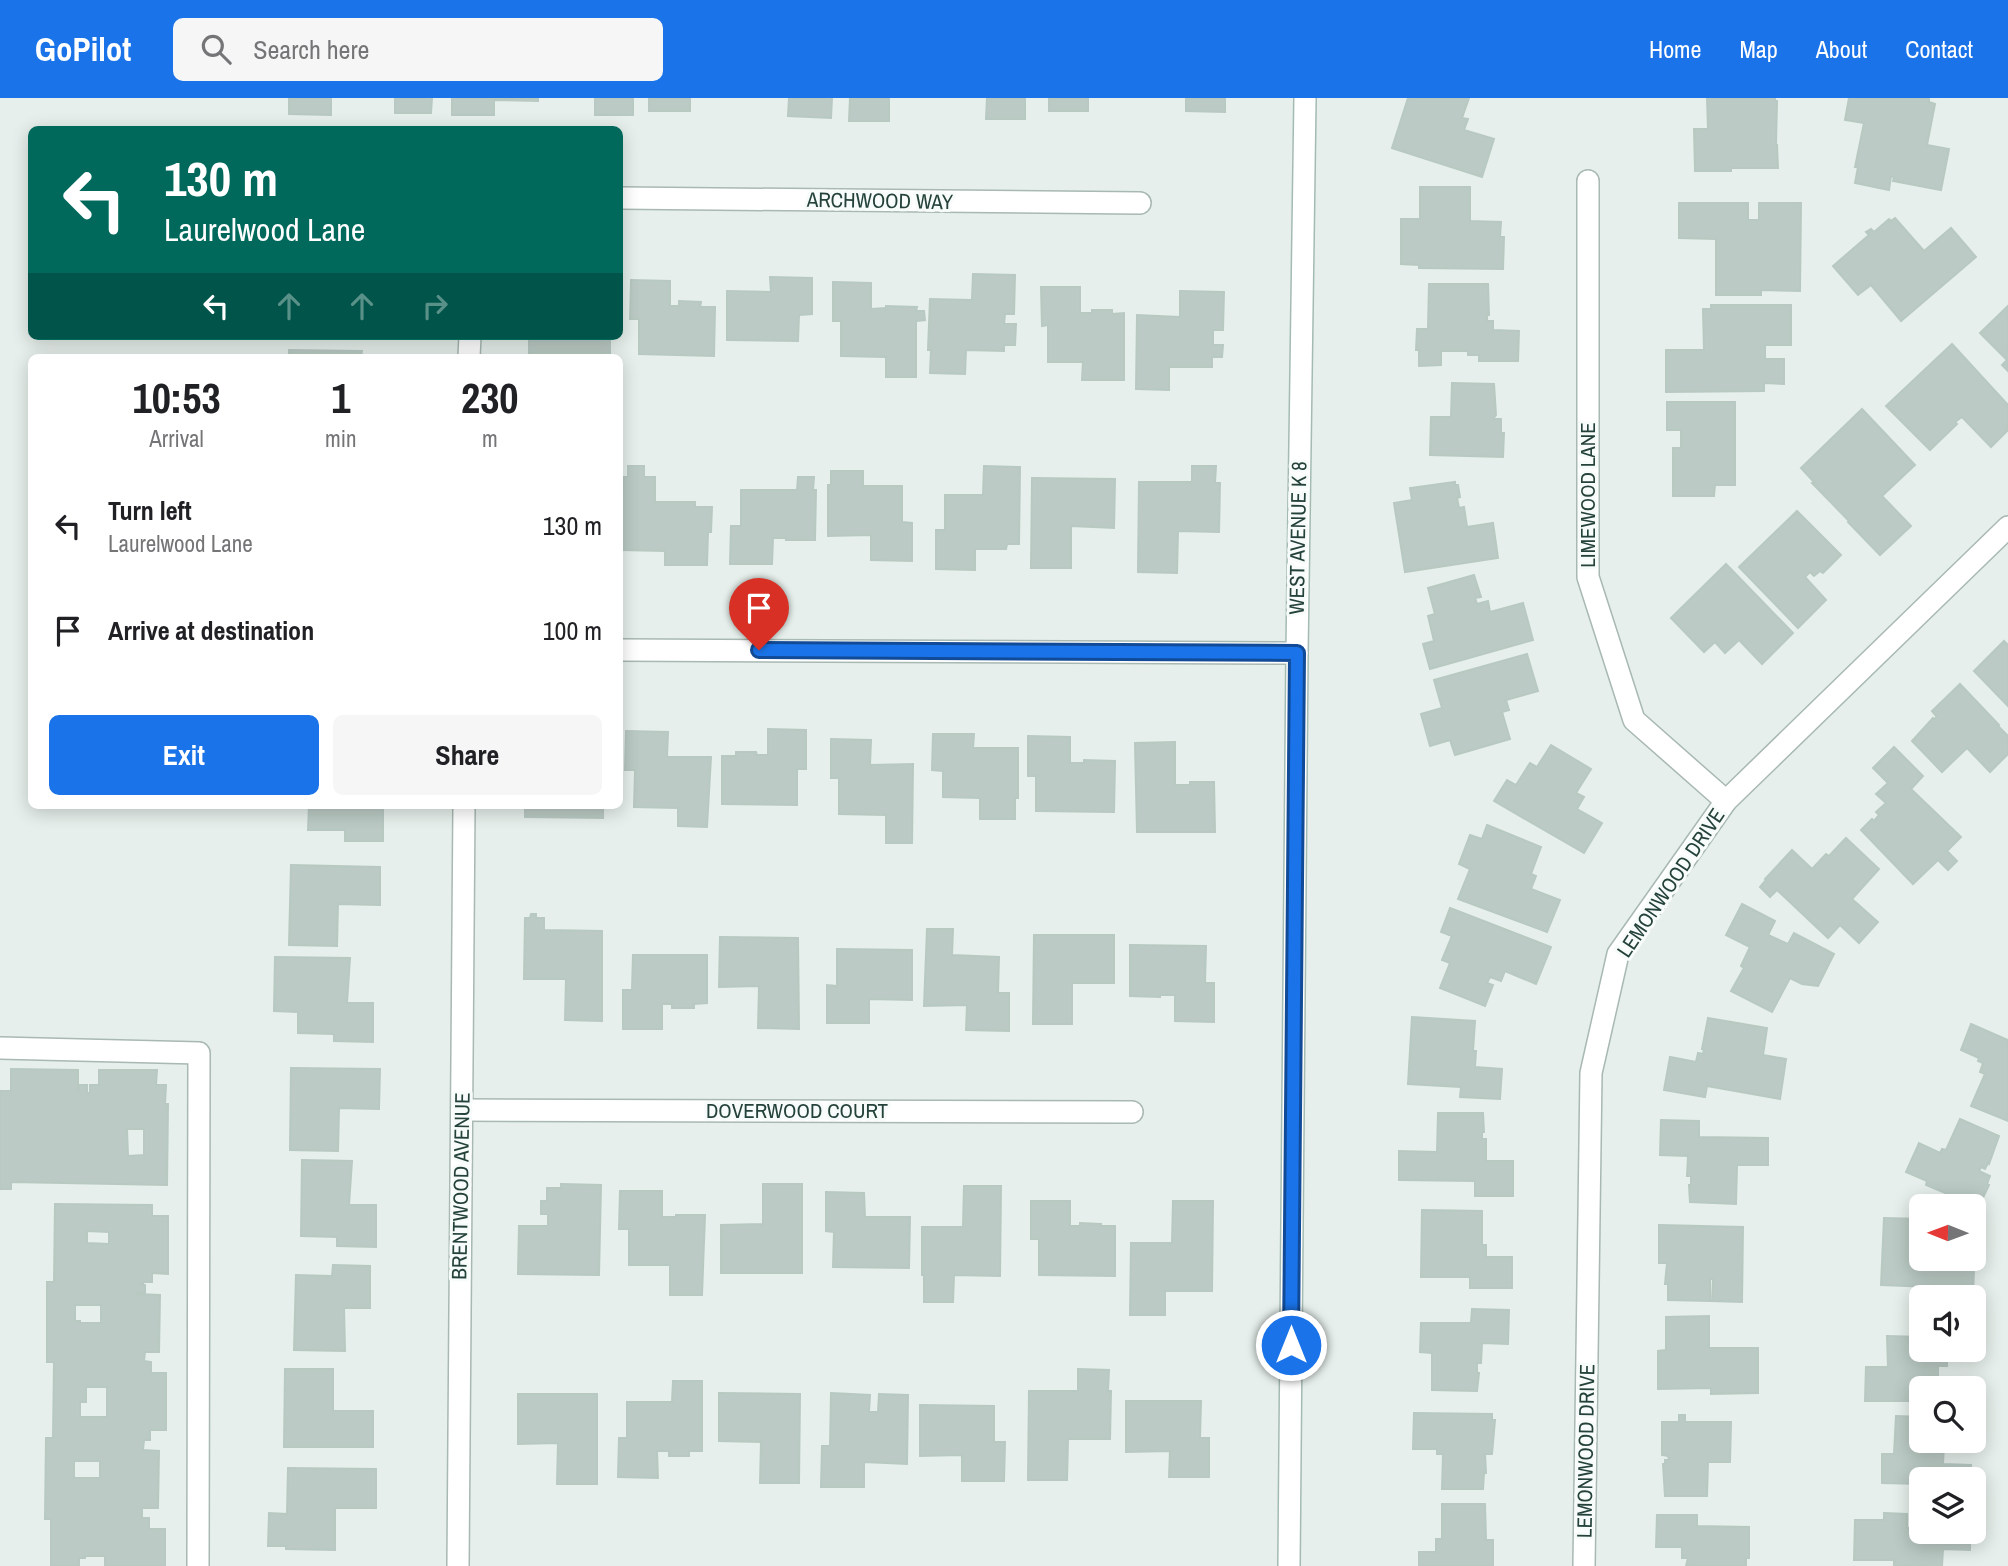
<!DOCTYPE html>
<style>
body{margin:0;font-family:"Archivo Narrow",sans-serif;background:#f6f6f6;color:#202124;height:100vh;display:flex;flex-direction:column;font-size:26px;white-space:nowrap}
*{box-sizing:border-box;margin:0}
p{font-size:23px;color:#757577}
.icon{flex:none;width:38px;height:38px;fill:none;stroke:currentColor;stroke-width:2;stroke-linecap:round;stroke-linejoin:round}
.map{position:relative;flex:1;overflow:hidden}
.side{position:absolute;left:28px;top:256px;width:595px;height:455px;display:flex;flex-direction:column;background:#fff;border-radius:10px;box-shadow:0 4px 18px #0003}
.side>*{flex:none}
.guide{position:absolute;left:28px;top:28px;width:595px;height:214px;border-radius:10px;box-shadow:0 4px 18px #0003;background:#00695c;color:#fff;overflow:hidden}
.needle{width:46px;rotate:271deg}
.fabs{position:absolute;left:1909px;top:1096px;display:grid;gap:14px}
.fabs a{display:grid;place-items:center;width:77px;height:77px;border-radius:10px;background:#fff;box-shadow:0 4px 18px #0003;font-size:35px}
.pin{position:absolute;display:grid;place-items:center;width:60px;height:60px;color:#fff;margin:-72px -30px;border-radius:50% 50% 50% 0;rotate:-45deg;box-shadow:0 0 7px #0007}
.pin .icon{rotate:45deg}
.me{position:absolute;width:77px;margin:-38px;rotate:0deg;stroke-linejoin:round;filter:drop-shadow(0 0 5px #0008)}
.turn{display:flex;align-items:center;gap:24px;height:147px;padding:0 21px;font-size:32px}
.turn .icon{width:91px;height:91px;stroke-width:2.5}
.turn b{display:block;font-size:49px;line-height:60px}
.lanes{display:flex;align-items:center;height:66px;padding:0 21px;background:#0003;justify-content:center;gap:35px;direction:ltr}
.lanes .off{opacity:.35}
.eta{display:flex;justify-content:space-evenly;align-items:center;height:119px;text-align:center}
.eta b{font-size:42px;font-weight:800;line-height:49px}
.action{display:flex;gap:14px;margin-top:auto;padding:14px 21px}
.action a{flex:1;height:80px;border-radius:10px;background:#1a73e8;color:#fff;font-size:28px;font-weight:800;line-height:80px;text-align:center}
.action a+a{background:#f6f6f6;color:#202124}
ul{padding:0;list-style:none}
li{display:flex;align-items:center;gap:21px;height:105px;padding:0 21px}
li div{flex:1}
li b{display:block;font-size:26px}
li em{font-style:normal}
header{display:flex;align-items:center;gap:42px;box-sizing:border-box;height:98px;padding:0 35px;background:#1a73e8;color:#fff}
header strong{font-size:33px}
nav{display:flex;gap:38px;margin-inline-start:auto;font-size:24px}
.search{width:490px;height:63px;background:#f6f6f6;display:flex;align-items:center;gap:18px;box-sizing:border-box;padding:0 24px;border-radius:10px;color:#757577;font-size:26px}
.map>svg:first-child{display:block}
.building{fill:#bbcac4;stroke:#b8c9c2;stroke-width:2;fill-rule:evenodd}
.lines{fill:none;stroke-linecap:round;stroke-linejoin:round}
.street-casing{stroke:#a8b8b2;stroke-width:24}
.secondary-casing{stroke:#a4bbb3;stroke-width:24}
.street{stroke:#fff;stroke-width:21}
.secondary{stroke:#fff;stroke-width:21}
.route-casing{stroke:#114b97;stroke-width:18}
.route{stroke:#1a73e8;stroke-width:12}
.labels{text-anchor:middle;stroke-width:6;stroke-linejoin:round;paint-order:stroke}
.street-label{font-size:21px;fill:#24423a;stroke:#f7fbf9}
</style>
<header>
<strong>GoPilot</strong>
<div class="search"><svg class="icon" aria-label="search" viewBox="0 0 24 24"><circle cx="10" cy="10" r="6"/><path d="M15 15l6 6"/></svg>Search here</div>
<nav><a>Home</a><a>Map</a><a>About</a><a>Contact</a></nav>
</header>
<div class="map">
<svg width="2008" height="1468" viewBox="0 0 2008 1468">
<rect width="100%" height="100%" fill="#e6efeb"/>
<g class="building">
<polygon points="289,0 331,0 331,17 289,16"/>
<polygon points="395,0 432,0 431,15 395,15"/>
<polygon points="452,0 538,0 538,3 494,2 494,17 452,17"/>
<rect x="595" y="0" width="38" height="17"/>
<rect x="649" y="0" width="41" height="13"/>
<polygon points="789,0 832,0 831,20 788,18"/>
<polygon points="850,0 889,0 889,23 849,23"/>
<polygon points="987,0 1025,0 1025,21 986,21"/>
<rect x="1049" y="0" width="39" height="13"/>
<polygon points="1186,0 1225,0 1225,14 1186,13"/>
<polygon points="1408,0 1469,0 1462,20 1468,21 1464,32 1494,41 1482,79 1392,50"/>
<polygon points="1707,0 1775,0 1775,3 1777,3 1776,47 1777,47 1778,70 1731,70 1731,73 1695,73 1694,31 1708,31"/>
<polygon points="1849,0 1929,0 1929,4 1935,6 1927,47 1949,51 1941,92 1893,83 1894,79 1891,78 1889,92 1855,85 1858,69 1855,69 1864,25 1845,22"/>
<polygon points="1420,89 1470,89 1470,123 1501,124 1500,139 1504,139 1503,171 1419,170 1419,167 1401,166 1401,121 1420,121"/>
<polygon points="1679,105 1748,105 1748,122 1759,122 1759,105 1801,105 1800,193 1761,192 1761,197 1716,197 1716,141 1679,140"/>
<polygon points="1895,120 1924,153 1951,130 1976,159 1901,223 1871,187 1858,197 1833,168 1869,137 1866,134 1871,131 1874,134 1889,121 1891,123"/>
<polygon points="973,176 1015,177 1014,216 1005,216 1004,226 1016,226 1015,247 1004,247 1004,253 966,252 965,276 930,275 931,252 928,252 930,201 972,202"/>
<polygon points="770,179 812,180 812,216 799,217 798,243 727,242 727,193 771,194"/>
<polygon points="631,182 670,183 670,208 679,208 679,203 701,204 700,209 715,209 714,258 639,256 639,221 630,221"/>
<polygon points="833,184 871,185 871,211 886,210 886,208 917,209 916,213 924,213 925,222 916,223 916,279 886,279 886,259 841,258 841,223 833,223"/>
<polygon points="1429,186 1488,186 1489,217 1487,217 1487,223 1493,223 1493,232 1519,233 1518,263 1479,263 1479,257 1468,257 1468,253 1441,253 1441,267 1419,268 1419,252 1416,252 1417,231 1428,231"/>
<polygon points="1041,189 1080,189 1080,215 1092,215 1092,212 1112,212 1112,216 1124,215 1124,282 1082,282 1083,264 1048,264 1048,227 1042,228"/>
<polygon points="1180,193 1224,194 1223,232 1213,232 1213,247 1223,247 1222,259 1212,259 1212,269 1169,269 1169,292 1136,291 1137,217 1180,219"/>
<polygon points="1711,207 1791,207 1791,247 1765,247 1765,261 1784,261 1784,286 1764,285 1764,293 1666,294 1666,252 1704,252 1703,211 1711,211"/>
<polygon points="2008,208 2008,273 2002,267 2007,262 1980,235"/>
<rect x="529" y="238" width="81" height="21"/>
<polygon points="1952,246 2008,307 2008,332 1991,349 1962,319 1955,324 1957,326 1930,352 1886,308"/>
<polygon points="289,252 362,253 361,259 289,259"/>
<polygon points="1452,285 1494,286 1496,317 1493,321 1501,321 1501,335 1504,335 1503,359 1430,357 1431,319 1451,319"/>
<polygon points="1667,304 1735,304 1735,387 1715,387 1714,398 1673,398 1673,350 1681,350 1681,332 1667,332"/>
<polygon points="1862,311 1915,367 1882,398 1911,428 1880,457 1848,424 1849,423 1812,385 1814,384 1801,370"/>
<polygon points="628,368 644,368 644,379 655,379 655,404 695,404 695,409 712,409 711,434 708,434 707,467 665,467 665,453 622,452 623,379 628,379"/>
<polygon points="984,368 1020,369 1019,446 1007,446 1006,451 975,451 975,472 936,471 936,432 945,432 945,397 983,397"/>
<polygon points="1192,368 1216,368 1215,385 1220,385 1219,434 1178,433 1177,475 1138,474 1139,384 1192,384"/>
<polygon points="831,373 863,373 863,388 902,388 902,424 912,425 912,463 871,462 871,437 828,438 828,387 831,387"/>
<polygon points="798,379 814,379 813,392 816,392 815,442 786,442 786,440 773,440 772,466 730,466 731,428 741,428 741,392 797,392"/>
<polygon points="1032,380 1115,381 1114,430 1071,428 1071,470 1031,470"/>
<polygon points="1455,384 1455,387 1458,387 1460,399 1457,400 1459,410 1464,409 1467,429 1493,425 1498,460 1405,474 1394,405 1412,402 1410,390"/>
<polygon points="1797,413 1841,457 1823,475 1820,473 1814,478 1810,474 1805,479 1826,502 1798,530 1739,469"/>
<polygon points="1726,466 1793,535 1762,566 1739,542 1725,555 1715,544 1704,554 1671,520"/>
<polygon points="1474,477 1481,499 1475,500 1477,506 1488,503 1490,514 1523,505 1533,542 1430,571 1423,546 1434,543 1428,518 1435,516 1428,490"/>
<polygon points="2004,543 2008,547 2008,608 1974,573"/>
<polygon points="1527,556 1538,593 1506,602 1509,612 1502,614 1510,641 1455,657 1450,642 1430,648 1421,616 1442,610 1434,582"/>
<polygon points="1960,586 1999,627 1998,628 2008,638 2008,656 1990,674 1967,650 1942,674 1912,643 1933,620 1934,621 1937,619 1932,613"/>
<polygon points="768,631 806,632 806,671 797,671 797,707 722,706 722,658 736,658 736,654 756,654 757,657 768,657"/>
<polygon points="626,633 668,634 667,659 711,659 707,729 678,728 678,710 634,709 635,672 625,672"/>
<polygon points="933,636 974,636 973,650 1018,650 1018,700 1015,700 1015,721 980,721 980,700 943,699 943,673 932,672"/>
<polygon points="1028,638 1070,639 1070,665 1084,665 1084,662 1115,663 1114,714 1036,713 1036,678 1028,678"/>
<polygon points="831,641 871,642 870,667 913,666 912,745 886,745 886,717 839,716 839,680 831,680"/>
<polygon points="1175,644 1175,687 1190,687 1190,684 1214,684 1215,734 1137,734 1135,645"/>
<polygon points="1551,647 1591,671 1576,695 1584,699 1577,711 1602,725 1584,755 1494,703 1507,682 1516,687 1530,665 1537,669"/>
<polygon points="1894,649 1923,678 1911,691 1961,739 1947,753 1957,763 1948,772 1938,762 1913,786 1861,732 1872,721 1874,723 1879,717 1876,714 1886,705 1876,696 1888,685 1873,670"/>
<polygon points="309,707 383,707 383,743 345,743 345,732 308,732"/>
<polygon points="525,707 603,707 603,720 525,719"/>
<polygon points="1487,727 1541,749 1531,776 1536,778 1531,791 1560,802 1547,834 1458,801 1470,771 1459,766 1470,737 1482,741"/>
<polygon points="1846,740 1879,771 1852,801 1878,824 1859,845 1840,827 1828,840 1777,792 1770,799 1760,789 1766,782 1765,781 1792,752 1812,771 1826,756 1829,758"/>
<polygon points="291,767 380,769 380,807 338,806 337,848 289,847"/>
<polygon points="1742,806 1775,823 1768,837 1788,846 1794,835 1834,856 1818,888 1802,886 1790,880 1772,914 1731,893 1744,870 1741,868 1750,849 1726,837"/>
<polygon points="1450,810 1551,849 1536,886 1505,873 1501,883 1490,879 1487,885 1493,887 1485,908 1440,890 1450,865 1442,862 1452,838 1441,834"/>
<polygon points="531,816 536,816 536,820 544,820 544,832 602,833 602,923 565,922 566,881 524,881 525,820 530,820"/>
<polygon points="927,831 953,831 952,857 999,859 998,895 1009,895 1009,933 966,932 967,907 924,908"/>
<polygon points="1034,837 1114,837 1114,885 1072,885 1072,926 1033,926"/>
<polygon points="720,839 798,840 799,931 758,930 759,888 719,889"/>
<polygon points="1130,847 1206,848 1205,885 1214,885 1214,924 1175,923 1175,897 1160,897 1160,899 1130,898"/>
<polygon points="837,851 912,852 912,902 869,901 869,925 827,925 827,887 837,888"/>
<polygon points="633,857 707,857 707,905 694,906 694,910 672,910 672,906 662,906 662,931 623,931 623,892 632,892"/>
<polygon points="275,859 350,860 347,905 373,905 373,944 334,943 334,936 298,935 298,914 274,913"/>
<polygon points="1412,919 1475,923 1473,953 1476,953 1475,969 1502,971 1500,1001 1460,999 1461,989 1408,986"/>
<polygon points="1708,920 1767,930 1763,957 1786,961 1780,1001 1707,988 1705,999 1664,992 1670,959 1696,964 1698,955 1703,956 1704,951 1702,951"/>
<polygon points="1971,926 2008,942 2008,1023 1971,1008 1985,976 1980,974 1983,965 1978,963 1979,960 1961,952"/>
<polygon points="291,970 380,971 379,1011 339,1010 338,1053 290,1052"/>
<path d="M11,971L78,972V995L79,987H87V995H90V987H99V972H157L156,987H166L165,1006H168L167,1087L11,1084V1091H0V993H11ZM127,1031H144V1057L128,1058Z"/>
<polygon points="1438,1015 1483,1015 1484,1034 1482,1034 1482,1041 1486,1041 1486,1063 1513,1063 1513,1098 1475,1098 1475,1083 1399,1082 1399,1053 1437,1054"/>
<polygon points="1960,1021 1999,1038 1989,1066 1988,1065 1985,1071 1981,1069 1979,1073 1990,1078 1987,1086 1989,1087 1981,1104 1979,1103 1976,1108 1926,1087 1927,1083 1906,1074 1919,1045 1940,1055 1942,1051 1946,1052"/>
<polygon points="1661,1022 1699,1023 1699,1039 1768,1040 1768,1067 1737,1067 1736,1106 1690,1104 1689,1087 1691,1087 1691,1078 1687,1078 1688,1058 1660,1057"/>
<polygon points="302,1062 352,1063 349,1107 376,1107 376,1149 337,1148 337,1139 301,1138"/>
<polygon points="561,1086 601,1087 599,1177 518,1176 519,1128 548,1128 548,1116 541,1116 541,1103 547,1103 547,1090 561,1090"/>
<polygon points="763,1086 802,1086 802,1175 721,1175 721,1127 763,1126"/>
<polygon points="964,1088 1001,1088 1000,1178 954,1177 953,1204 924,1204 924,1177 922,1177 922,1129 963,1129"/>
<polygon points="620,1093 662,1093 662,1119 676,1119 676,1117 705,1117 702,1197 670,1197 670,1167 629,1167 629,1131 619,1131"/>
<polygon points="826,1094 864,1095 865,1119 910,1119 909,1170 833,1169 834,1134 826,1133"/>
<polygon points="1031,1103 1070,1103 1070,1128 1080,1128 1080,1125 1101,1126 1101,1128 1115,1128 1115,1178 1039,1177 1039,1141 1031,1141"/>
<polygon points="1173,1103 1213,1103 1212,1193 1165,1193 1165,1217 1130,1217 1131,1145 1172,1145"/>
<path d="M55,1106L152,1107V1118H168V1176L152,1175V1184H143V1186H138L145,1187V1195H137V1196L160,1197L159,1254H145L144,1263L151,1264V1275H166V1332H150V1342H144L143,1352L159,1353L158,1410H142V1420H149V1431H165V1468H105V1458H85V1460H79V1468H51V1421H45L46,1340H53L54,1264H47V1184H54ZM87,1133L109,1134V1146L87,1145ZM75,1207H101V1225H80V1223H75ZM86,1289H107V1319H80V1304H86ZM74,1363H100V1380H74Z"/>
<polygon points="1422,1112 1482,1113 1482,1147 1486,1147 1486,1159 1512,1159 1512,1190 1470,1190 1470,1179 1421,1179"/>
<polygon points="1884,1120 1922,1121 1922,1160 1947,1160 1947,1169 1974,1170 1973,1199 1931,1199 1932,1189 1881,1187"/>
<polygon points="1659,1127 1743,1129 1742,1204 1712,1203 1713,1181 1710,1181 1710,1203 1668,1202 1668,1186 1665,1186 1667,1165 1659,1165"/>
<polygon points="333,1167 370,1168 370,1210 344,1210 345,1253 294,1252 296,1177 332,1178"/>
<polygon points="1472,1211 1509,1212 1508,1246 1482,1245 1481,1265 1477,1265 1477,1275 1479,1275 1477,1293 1432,1292 1432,1255 1420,1254 1421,1225 1471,1225"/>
<polygon points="1709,1218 1709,1250 1758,1250 1758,1295 1711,1296 1711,1290 1658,1291 1658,1253 1666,1252 1666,1219"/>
<polygon points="1887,1238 1922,1239 1922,1251 1972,1251 1972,1253 1947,1253 1947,1268 1938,1268 1938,1279 1935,1279 1935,1290 1922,1290 1922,1303 1865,1303 1866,1269 1888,1269"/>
<polygon points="285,1271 333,1271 333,1313 373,1313 373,1349 284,1349"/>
<polygon points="1078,1271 1109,1272 1108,1293 1111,1293 1110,1341 1068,1341 1067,1382 1028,1382 1029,1293 1078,1293"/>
<polygon points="673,1283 702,1283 702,1353 689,1353 689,1358 669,1358 669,1353 657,1353 658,1380 618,1379 619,1340 627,1340 627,1304 672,1304"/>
<polygon points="719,1295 800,1296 799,1385 760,1385 761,1344 719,1343"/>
<polygon points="831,1295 870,1297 869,1314 878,1314 879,1296 908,1297 907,1366 864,1364 864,1389 821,1389 822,1348 830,1348"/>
<polygon points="518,1296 597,1296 597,1386 557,1386 558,1345 518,1346"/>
<polygon points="1126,1303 1201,1303 1200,1340 1209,1340 1209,1379 1169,1379 1170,1353 1126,1354"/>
<polygon points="920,1307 994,1308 994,1344 1005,1344 1004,1383 962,1383 962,1357 920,1358"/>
<polygon points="1414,1315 1492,1316 1492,1322 1495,1322 1492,1356 1485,1356 1486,1375 1484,1375 1483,1391 1442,1391 1443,1356 1437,1356 1437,1351 1413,1351"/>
<polygon points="1679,1317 1685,1317 1685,1324 1731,1324 1730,1364 1708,1364 1707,1398 1665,1398 1663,1366 1665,1366 1665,1362 1669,1362 1668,1358 1662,1357 1662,1324 1679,1324"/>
<polygon points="1896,1318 1922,1319 1922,1342 1939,1342 1939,1347 1944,1347 1943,1366 1971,1367 1970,1381 1922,1381 1922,1386 1882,1385 1882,1356 1894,1356"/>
<polygon points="288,1370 376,1371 376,1410 335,1410 335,1452 286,1451 286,1448 268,1448 269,1415 287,1416"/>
<polygon points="1442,1406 1485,1406 1486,1442 1493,1442 1493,1468 1419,1468 1419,1454 1436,1454 1436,1441 1442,1441"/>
<polygon points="1884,1415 1907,1416 1907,1430 1922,1430 1922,1433 1970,1433 1970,1452 1943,1451 1942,1468 1894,1468 1894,1462 1854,1462 1855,1422 1884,1422"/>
<polygon points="1657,1417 1697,1417 1697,1428 1749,1429 1749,1460 1746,1460 1746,1468 1686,1468 1688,1460 1682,1460 1682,1449 1656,1449"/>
</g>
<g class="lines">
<g class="street-casing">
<g id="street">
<polyline points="1588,83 1588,479 1634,622 1726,703"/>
<polyline points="620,100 1140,105"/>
<polyline points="469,259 470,238"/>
<polyline points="620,552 1297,555"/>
<polyline points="0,950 199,955 198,1468"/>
<polyline points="462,1012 1132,1014"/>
<polyline points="458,1468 464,707"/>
<polyline points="1584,1468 1591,975 1618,856 1726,703 2008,429"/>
</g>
</g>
<g class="secondary-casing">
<polyline id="secondary" points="1289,1468 1297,555 1305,0"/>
</g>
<use href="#street" class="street"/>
<use href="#secondary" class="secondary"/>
</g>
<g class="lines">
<g class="route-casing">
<polyline id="route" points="759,552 1297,555 1291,1247"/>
</g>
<use href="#route" class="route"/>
</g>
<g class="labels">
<g class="street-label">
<text transform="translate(880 103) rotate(1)" y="7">ARCHWOOD WAY</text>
<text transform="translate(1588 397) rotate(-90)" y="7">LIMEWOOD LANE</text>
<text transform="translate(1298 440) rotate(-89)" y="7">WEST AVENUE K 8</text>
<text transform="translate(1671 785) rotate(-56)" y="7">LEMONWOOD DRIVE</text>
<text x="797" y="1020">DOVERWOOD COURT</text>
<text transform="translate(461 1088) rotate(-89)" y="7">BRENTWOOD AVENUE</text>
<text transform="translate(1586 1353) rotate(-89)" y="7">LEMONWOOD DRIVE</text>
</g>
</g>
</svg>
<div class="fabs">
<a><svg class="needle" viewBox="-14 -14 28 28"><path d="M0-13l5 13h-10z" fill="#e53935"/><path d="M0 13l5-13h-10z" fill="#757577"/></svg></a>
<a><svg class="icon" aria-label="sound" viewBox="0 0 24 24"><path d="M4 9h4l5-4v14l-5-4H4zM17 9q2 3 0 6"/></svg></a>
<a><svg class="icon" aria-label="search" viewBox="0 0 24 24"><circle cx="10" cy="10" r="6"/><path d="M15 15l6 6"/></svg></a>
<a><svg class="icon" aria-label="layers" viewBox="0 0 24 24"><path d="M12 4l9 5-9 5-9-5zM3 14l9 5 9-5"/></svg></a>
</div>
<div class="pin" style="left:759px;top:552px;background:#d93025"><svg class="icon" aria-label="arrive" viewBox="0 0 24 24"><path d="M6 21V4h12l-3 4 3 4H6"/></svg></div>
<svg class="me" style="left:1291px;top:1247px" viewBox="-20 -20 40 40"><circle r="17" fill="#1a73e8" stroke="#fff" stroke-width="3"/><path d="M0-11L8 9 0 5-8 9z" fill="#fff"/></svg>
<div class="guide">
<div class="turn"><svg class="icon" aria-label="left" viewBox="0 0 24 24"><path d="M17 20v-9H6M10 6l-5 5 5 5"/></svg><div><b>130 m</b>Laurelwood Lane</div></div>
<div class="lanes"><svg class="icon" aria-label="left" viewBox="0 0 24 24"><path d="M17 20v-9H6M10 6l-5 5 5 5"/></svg><svg class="icon off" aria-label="ahead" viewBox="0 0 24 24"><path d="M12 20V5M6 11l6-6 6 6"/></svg><svg class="icon off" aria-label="ahead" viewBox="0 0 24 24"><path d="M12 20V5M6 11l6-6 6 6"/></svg><svg class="icon off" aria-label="right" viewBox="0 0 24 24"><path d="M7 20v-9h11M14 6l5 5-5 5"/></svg></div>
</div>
<section class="side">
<div class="eta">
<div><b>10:53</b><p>Arrival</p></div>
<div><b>1</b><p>min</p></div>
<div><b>230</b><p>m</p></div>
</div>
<ul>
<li><svg class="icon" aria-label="left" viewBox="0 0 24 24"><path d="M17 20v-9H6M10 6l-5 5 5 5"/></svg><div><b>Turn left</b><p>Laurelwood Lane</p></div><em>130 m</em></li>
<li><svg class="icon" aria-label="arrive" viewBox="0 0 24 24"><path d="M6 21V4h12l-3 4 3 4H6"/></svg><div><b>Arrive at destination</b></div><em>100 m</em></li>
</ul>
<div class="action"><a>Exit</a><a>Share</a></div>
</section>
</div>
